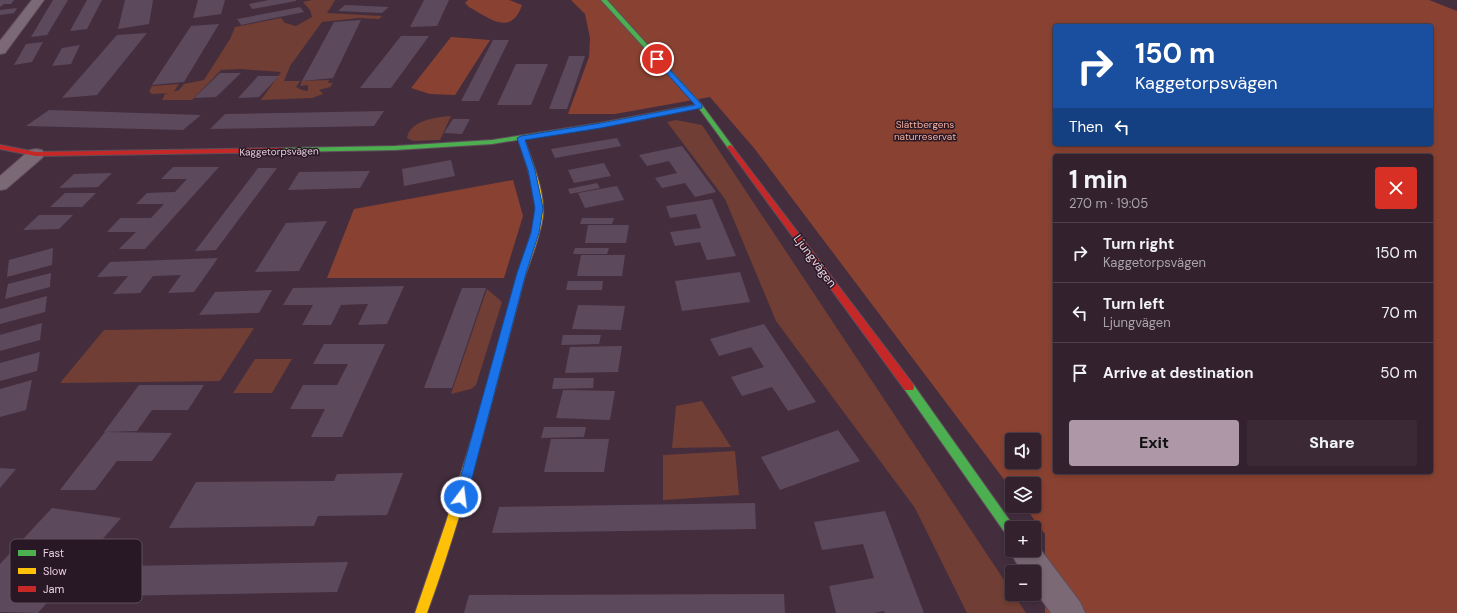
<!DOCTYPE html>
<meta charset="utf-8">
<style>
body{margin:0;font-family:"DM Sans",sans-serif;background:#3b2a36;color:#f1f3f6;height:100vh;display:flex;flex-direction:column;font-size:15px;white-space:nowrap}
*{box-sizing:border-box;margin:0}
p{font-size:13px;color:#a9a4aa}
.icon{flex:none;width:22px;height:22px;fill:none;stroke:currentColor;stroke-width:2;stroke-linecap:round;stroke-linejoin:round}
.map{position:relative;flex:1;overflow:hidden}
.side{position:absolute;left:1053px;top:154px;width:380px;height:320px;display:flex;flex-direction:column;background:#33222e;border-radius:4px;box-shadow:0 2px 6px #0003,0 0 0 1px #4e3f4a}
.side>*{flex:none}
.hud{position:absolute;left:1053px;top:24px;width:380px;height:122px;border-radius:4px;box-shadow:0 2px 6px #0003,0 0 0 1px #4e3f4a;background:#1a4fa0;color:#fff;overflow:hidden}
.fabs{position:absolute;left:1005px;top:433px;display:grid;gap:8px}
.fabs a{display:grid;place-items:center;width:36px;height:36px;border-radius:4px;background:#33222e;box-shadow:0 2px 6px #0003,0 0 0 1px #4e3f4a;font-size:20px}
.pin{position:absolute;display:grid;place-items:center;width:34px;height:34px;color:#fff;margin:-17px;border:2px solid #fff;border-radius:50%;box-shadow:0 1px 4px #0007}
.me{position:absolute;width:44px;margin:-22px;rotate:15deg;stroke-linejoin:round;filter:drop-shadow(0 0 3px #0008)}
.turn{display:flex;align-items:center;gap:14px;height:84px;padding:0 16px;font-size:18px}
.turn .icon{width:52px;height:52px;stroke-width:2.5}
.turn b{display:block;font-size:28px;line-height:34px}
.then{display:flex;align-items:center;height:38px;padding:0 16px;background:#0003;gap:8px;font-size:15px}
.round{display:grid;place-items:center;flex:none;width:42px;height:42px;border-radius:4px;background:#3b2a36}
.head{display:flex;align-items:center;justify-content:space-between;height:68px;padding:0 16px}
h1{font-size:24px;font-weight:800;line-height:30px}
.primary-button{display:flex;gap:8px;margin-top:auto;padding:8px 16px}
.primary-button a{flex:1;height:46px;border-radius:4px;background:#ae97a7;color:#111;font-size:16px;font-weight:800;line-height:46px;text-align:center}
.primary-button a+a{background:#3b2a36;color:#f1f3f6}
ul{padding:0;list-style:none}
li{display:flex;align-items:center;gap:12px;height:60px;padding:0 16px;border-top:1px solid #4e3f4a}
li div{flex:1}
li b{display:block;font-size:15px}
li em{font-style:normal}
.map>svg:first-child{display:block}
.green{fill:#703e34}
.forest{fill:#894231;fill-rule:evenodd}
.building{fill:#5c495c}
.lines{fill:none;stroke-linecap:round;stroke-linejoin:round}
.street-casing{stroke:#604d5a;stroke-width:2}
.fast-casing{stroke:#604d5a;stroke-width:2}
.slow-casing{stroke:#604d5a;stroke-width:2}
.jam-casing{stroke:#604d5a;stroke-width:2}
.street{fill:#7b6a76;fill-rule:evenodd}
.fast{fill:#4caf50;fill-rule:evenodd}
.slow{fill:#ffc107;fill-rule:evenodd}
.jam{fill:#c62828;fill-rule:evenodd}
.route{fill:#1a73e8;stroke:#114b97}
.labels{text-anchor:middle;stroke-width:3;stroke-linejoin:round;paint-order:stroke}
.far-park-label{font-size:10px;fill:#f3af9b;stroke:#281724}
.far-street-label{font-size:10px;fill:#e7cfe0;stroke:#281724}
.street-label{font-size:12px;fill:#e7cfe0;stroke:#281724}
.key{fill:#281724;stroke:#614e5c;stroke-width:1}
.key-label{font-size:11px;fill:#e7cfe0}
</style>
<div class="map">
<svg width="1457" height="613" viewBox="0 0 1457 613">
<rect width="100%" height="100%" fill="#442e3e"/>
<g class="green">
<polygon points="312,0 335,0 327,13 382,16 379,19 359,18 322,22 290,66 284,81 300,81 296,87 302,90 308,91 308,85 300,86 302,81 329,80 328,83 333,83 330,87 319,90 323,94 312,98 261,100 281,72 241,69 221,70 192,100 162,100 165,94 179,90 184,84 204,80 230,39 235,27 281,18 285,23 296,26 312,17 310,10 303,2"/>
<polygon points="179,84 173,93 152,94 149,92 152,86"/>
<path d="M451,116L440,140L413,141L407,138C409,121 436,117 451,116Z"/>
<polygon points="676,120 702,125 1026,613 967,613 915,508 776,321 725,199 667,122"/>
<polygon points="487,289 502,302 476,385 471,389 451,394"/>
<polygon points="254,328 220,381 60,383 104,330"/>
<polygon points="255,359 292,359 272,393 233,393"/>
<polygon points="702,401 731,447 672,448 676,406"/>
<polygon points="735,451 739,495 663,500 663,455"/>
</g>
<g class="forest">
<path d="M468,0H509L522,5C511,37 489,18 469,7L465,3Z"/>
<path d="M571,0H1429L1457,11V613H1045V534L1024,506H1034V484H1012V490L754,148L710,97L615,114H568L589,57L590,38L585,14ZM1055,26H1431V144H1055ZM1055,156H1431V472H1055ZM1012,440H1034V462H1012Z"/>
<polygon points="451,37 490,40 455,95 430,94 411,88"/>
<polygon points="513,180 523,216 504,278 327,278 354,209"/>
</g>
<g class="building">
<polygon points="0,0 14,0 11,4 4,4 0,7"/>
<polygon points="53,0 68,0 47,35 31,37"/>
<polygon points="87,0 102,0 87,29 70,31"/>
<polygon points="125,0 153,0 149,24 118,29"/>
<polygon points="198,0 225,0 221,14 193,18"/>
<polygon points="269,0 296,0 296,1 252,9 249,4"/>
<polygon points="424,0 449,0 437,26 410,27"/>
<polygon points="345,5 389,7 382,13 338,11"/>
<polygon points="300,7 304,12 241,25 237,19"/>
<polygon points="17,8 14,13 0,15 0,10"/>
<polygon points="361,20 333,78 302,81 334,22"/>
<polygon points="219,24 184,82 152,85 191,26"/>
<polygon points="147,33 97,95 62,98 117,35"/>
<polygon points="401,36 429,36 391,88 360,88"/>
<polygon points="493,40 509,40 479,101 461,101"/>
<polygon points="43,42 32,62 14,65 26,44"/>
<polygon points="80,45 71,64 52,66 62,48"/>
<polygon points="569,56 585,56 567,109 549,109"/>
<polygon points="516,64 548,64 531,105 497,105"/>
<polygon points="220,73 241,73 216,97 194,98"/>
<polygon points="258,76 279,76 259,97 238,98"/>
<polygon points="49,110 201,115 183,130 26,126"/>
<polygon points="384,111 374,126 210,129 225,114"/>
<polygon points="453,119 470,119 462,134 444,133"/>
<polygon points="617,138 621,146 555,158 551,149"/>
<polygon points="682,146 688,154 716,192 695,197 685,183 662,188 655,178 677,173 669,161 647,166 639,155"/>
<polygon points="451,160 455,176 404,186 402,169"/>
<polygon points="604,163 611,176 574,183 568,170"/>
<polygon points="173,167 219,167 145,249 119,249 136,232 107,232 120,218 151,218 164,204 136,204 147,193 175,192 187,179 161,179"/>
<polygon points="258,168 277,168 216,250 195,251"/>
<polygon points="370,171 360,188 288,190 299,172"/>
<polygon points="112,173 98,187 59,188 74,174"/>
<polygon points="597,183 600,188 570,194 568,189"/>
<polygon points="617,186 624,200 585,208 578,193"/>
<polygon points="65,193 96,193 82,207 50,207"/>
<polygon points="712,199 736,256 707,260 700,242 675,246 670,232 701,228 696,214 670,218 666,206"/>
<polygon points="39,215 73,215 59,229 23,230"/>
<polygon points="582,218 614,218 612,224 580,224"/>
<polygon points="327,221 299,271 255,272 286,223"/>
<polygon points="588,225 629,225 626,243 585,243"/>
<polygon points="53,248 52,265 7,277 9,260"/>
<polygon points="575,248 609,248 607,254 573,254"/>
<polygon points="581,255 625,255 622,276 577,276"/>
<polygon points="218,258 194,292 168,293 181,275 153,276 140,293 113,294 128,276 97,277 110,262"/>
<polygon points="740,272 750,302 682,311 675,281"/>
<polygon points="51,273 50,287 5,299 8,284"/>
<polygon points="568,281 603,281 602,290 566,290"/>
<polygon points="404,286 387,324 358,325 368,304 341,305 331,325 302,325 313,305 283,305 293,288"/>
<polygon points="462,288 486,288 452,388 424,388"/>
<polygon points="272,290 259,313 199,315 215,292"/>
<polygon points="47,296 45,312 0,324 0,309"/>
<polygon points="578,305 625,306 621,330 572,329"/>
<polygon points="42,323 40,340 0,351 0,335"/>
<polygon points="764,324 816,402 788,411 772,387 742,396 731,377 764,367 751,347 719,356 710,339"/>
<polygon points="563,335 601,335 599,344 561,345"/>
<polygon points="324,344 385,344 342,437 311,437 325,409 290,409 303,385 337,385 348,364 313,364"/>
<polygon points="622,346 618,372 565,373 570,347"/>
<polygon points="40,352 37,371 0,381 0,363"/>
<polygon points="554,378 594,378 593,388 552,389"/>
<polygon points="32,380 26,410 0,417 0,389"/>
<polygon points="139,385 204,385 188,410 152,410 137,431 104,432"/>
<polygon points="563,390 615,391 610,420 556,418"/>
<polygon points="544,427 586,427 584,437 541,438"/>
<polygon points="838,430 860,461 780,490 761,457"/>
<polygon points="105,432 172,433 152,461 117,461 95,490 60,490"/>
<polygon points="551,439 609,439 604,472 544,472"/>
<polygon points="0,468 16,469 0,488"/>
<polygon points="403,473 387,515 318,516 314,526 169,528 196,482 334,481 337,474"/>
<polygon points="755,503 756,529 492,533 499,507"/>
<polygon points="52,508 121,518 93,550 57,545 28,577 65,582 38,613 0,612 0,564"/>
<polygon points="885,511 924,613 885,613 884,611 874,613 836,613 829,586 874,578 863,544 822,550 814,522"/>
<polygon points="348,562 337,592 105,596 124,566"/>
<polygon points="784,594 785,613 464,613 469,595"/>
</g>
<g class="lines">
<g class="street-casing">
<g id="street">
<polygon points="32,0 44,0 5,53 0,54 0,41"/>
<polygon points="36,149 42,150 45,154 42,158 6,189 0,190 0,176 30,150"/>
<polygon points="1034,541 1080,602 1085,613 1051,613 1034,589 1034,572 1022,572 1009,550 1012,544 1012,550 1034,550"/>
</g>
</g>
<g class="fast-casing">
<g id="fast">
<polygon points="601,0 607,0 702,105 733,147 732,148 728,148 698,107"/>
<polygon points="600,123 602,124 602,126 492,144 395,150 284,152 281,150 284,148 395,146 492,140"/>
<polygon points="521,273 525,276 484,431 483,434 479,435 475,434 474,431 517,276"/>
<polygon points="909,383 913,384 1015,528 1012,528 1012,538 1008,537 905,390 904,387 905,384"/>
</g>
</g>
<g class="slow-casing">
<g id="slow">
<polygon points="700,104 702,105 702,107 600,127 597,125 600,123"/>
<path d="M521,136L524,138C532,162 545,190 543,216C540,237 532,256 525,276L521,279L517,276C523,256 532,237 535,217C538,191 525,162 518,138Z"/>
<path d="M479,427L483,428L484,431C467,492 449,553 427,613H415L446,522L474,431L475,428Z"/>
</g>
</g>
<g class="jam-casing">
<g id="jam">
<polygon points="0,145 36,152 284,148 287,150 284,152 36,156 0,149"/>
<polygon points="730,145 732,146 913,384 914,387 913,390 905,390 728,148 727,147"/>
</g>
</g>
<use href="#street" class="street"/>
<use href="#fast" class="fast"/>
<use href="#slow" class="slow"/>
<use href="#jam" class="jam"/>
</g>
<polygon class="route" points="655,58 659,58 702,105 702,108 601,128 525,140 535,170 543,208 539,233 526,273 467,497 465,500 461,502 457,500 455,497 517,273 531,233 535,208 528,170 517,138 521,136 601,123 695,105 655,60"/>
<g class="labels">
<g class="far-park-label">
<text x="925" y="128">Slättbergens<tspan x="925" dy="12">naturreservat</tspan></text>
</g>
<g class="far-street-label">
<text transform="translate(279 151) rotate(-1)" y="4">Kaggetorpsvägen</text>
</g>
<g class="street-label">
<text transform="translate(815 261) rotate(53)" y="4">Ljungvägen</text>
</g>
</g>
<rect x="10" y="539" width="132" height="64" rx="6" class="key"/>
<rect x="18" y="550" width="18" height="6" fill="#4caf50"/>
<rect x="18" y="568" width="18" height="6" fill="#ffc107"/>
<rect x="18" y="586" width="18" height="6" fill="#c62828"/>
<g class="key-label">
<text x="43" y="557">Fast</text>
<text x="43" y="575">Slow</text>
<text x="43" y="593">Jam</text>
</g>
</svg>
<div class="fabs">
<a><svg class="icon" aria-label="sound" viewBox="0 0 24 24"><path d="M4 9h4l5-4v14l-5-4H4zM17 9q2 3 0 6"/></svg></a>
<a><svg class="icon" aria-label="layers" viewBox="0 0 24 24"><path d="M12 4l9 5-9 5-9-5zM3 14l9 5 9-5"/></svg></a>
<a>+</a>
<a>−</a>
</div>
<div class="pin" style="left:657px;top:59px;background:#d93025"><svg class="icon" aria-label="arrive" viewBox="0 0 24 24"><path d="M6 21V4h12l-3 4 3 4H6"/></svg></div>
<svg class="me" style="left:461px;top:497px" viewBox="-20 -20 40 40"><circle r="17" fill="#1a73e8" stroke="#fff" stroke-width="3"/><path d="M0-11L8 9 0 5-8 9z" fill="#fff"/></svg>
<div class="hud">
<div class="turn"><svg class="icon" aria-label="right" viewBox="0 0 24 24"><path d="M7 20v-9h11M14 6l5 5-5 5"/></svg><div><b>150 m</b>Kaggetorpsvägen</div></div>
<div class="then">Then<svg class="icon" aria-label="left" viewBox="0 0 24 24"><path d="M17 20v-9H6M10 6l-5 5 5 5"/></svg></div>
</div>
<section class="side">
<div class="head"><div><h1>1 min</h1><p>270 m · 19:05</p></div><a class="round" style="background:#d93025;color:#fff"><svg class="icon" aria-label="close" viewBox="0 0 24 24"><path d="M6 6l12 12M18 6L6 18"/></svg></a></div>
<ul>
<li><svg class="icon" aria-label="right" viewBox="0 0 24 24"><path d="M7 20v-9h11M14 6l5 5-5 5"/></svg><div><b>Turn right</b><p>Kaggetorpsvägen</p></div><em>150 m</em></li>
<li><svg class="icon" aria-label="left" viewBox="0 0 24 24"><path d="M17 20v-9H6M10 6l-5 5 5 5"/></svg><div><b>Turn left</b><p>Ljungvägen</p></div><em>70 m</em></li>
<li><svg class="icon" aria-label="arrive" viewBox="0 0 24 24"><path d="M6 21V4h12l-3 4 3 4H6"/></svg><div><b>Arrive at destination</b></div><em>50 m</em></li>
</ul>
<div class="primary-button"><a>Exit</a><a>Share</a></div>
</section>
</div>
